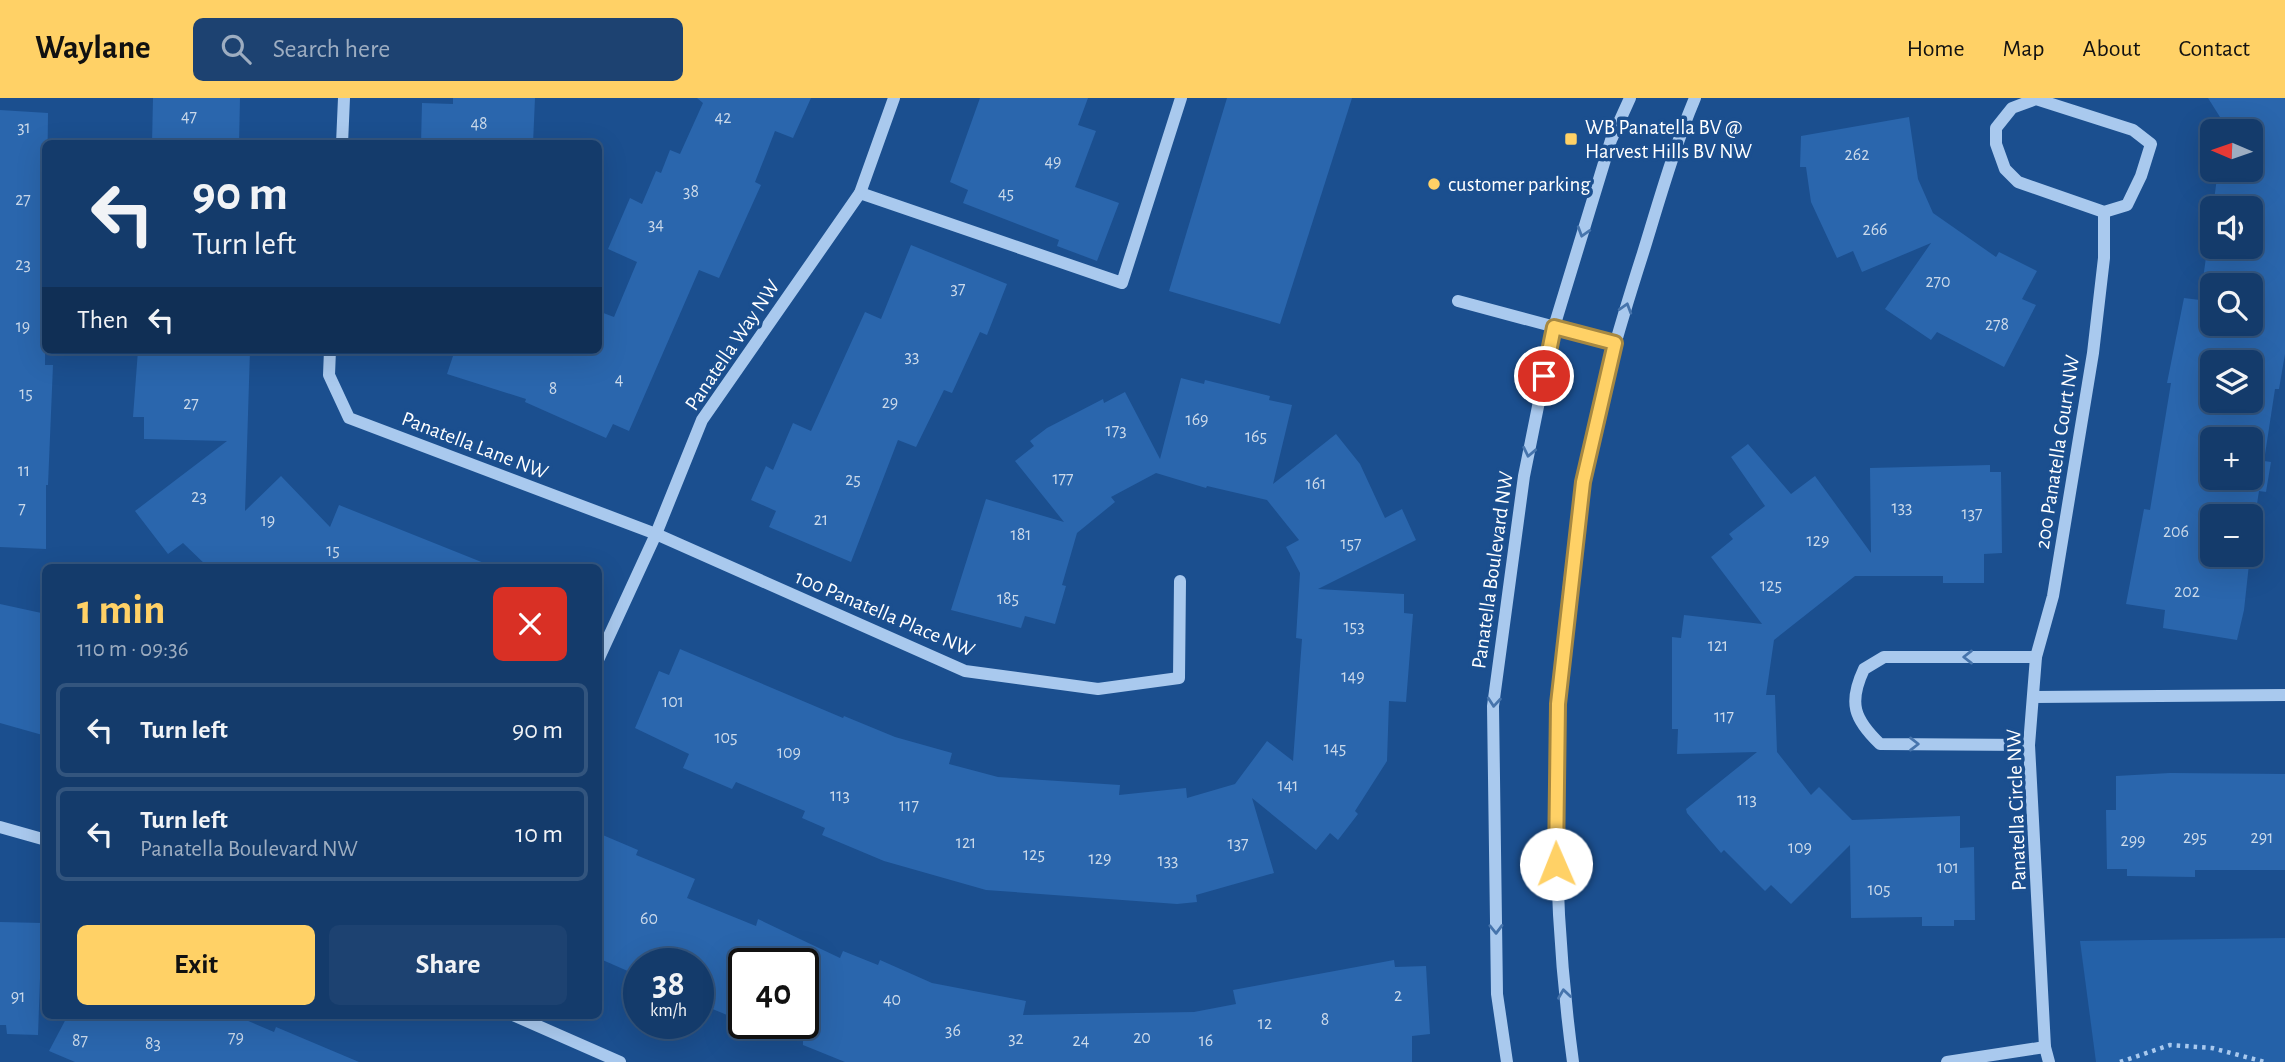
<!DOCTYPE html>
<meta charset="utf-8">
<style>
body{margin:0;font-family:"Alegreya Sans",sans-serif;background:#1d4271;color:#f1f3f6;height:100vh;display:flex;flex-direction:column;font-size:26px;white-space:nowrap}
*{box-sizing:border-box;margin:0}
p{font-size:23px;color:#9dadc1}
.icon{flex:none;width:38px;height:38px;fill:none;stroke:currentColor;stroke-width:2;stroke-linecap:round;stroke-linejoin:round}
.map{position:relative;flex:1;overflow:hidden}
.sheet{position:absolute;left:42px;top:466px;width:560px;height:455px;display:flex;flex-direction:column;background:#143b6b;border-radius:10px;box-shadow:0 7px 28px #0002,0 0 0 2px #33557e}
.sheet>*{flex:none}
.guide{position:absolute;left:42px;top:42px;width:560px;height:214px;border-radius:10px;box-shadow:0 7px 28px #0002,0 0 0 2px #33557e;background:#143b6b;color:#f1f3f6;overflow:hidden}
.needle{width:46px;rotate:272deg}
.fabs{position:absolute;left:2200px;top:21px;display:grid;gap:14px}
.fabs a{display:grid;place-items:center;width:63px;height:63px;border-radius:10px;background:#143b6b;box-shadow:0 7px 28px #0002,0 0 0 2px #33557e;font-size:35px}
.speed{position:absolute;left:623px;top:850px;display:flex;gap:14px;font-size:35px;font-weight:700;text-align:center}
.speed>*{display:grid;place-content:center;width:91px;height:91px;border-radius:50%;background:#143b6b;box-shadow:0 7px 28px #0002,0 0 0 2px #33557e;line-height:1}
.speed small{font-size:18px;font-weight:400}
.speed .limit{border:4px solid #111;border-radius:10px;background:#fff;color:#111}
.pin{position:absolute;display:grid;place-items:center;width:60px;height:60px;color:#fff;margin:-30px;border:4px solid #fff;border-radius:50%;box-shadow:0 2px 7px #0007}
.me{position:absolute;width:77px;margin:-38px;rotate:359deg;stroke-linejoin:round;filter:drop-shadow(0 0 5px #0008)}
.turn{display:flex;align-items:center;gap:24px;height:147px;padding:0 35px;font-size:32px}
.turn .icon{width:91px;height:91px;stroke-width:2.5}
.turn b{display:block;font-size:49px;line-height:60px}
.then{display:flex;align-items:center;height:66px;padding:0 35px;background:#0003;gap:14px;font-size:26px}
.round{display:grid;place-items:center;flex:none;width:74px;height:74px;border-radius:10px;background:#1d4271}
.overview{display:flex;align-items:center;justify-content:space-between;height:119px;padding:0 35px}
h1{font-size:42px;font-weight:700;line-height:52px;color:#ffd166}
.action{display:flex;gap:14px;margin-top:auto;padding:14px 35px}
.action a{flex:1;height:80px;border-radius:10px;background:#ffd166;color:#111;font-size:28px;font-weight:700;line-height:80px;text-align:center}
.action a+a{background:#1d4271;color:#f1f3f6}
ul{padding:0;list-style:none}
li{display:flex;align-items:center;gap:21px;height:94px;margin:0 14px 10px;padding:0 21px;border:4px solid #33557e;border-radius:10px}
li div{flex:1}
li b{display:block;font-size:26px}
li em{font-style:normal}
header{display:flex;align-items:center;gap:42px;box-sizing:border-box;height:98px;padding:0 35px;background:#ffd166;color:#111}
header strong{font-size:33px}
nav{display:flex;gap:38px;margin-inline-start:auto;font-size:24px}
.search{width:490px;height:63px;background:#1d4271;display:flex;align-items:center;gap:18px;box-sizing:border-box;padding:0 24px;border-radius:10px;color:#9dadc1;font-size:26px}
.map>svg:first-child{display:block}
.green{fill:#2461a8}
.building{fill:#2a66ad;fill-rule:evenodd}
.lines{fill:none;stroke-linecap:round;stroke-linejoin:round}
.path{stroke:#a9c9ee;stroke-width:4.5;stroke-dasharray:3.5 5;stroke-linecap:butt}
.minor{stroke:#a9c9ee;stroke-width:12}
.oneway{stroke:#4674ac}
.route-casing{stroke:#a68842;stroke-width:18}
.route{stroke:#ffd166;stroke-width:12}
.poi-dot{fill:#ffd166;stroke:#1b4f8f;stroke-width:2.5}
.labels{text-anchor:middle;stroke-width:7;stroke-linejoin:round;paint-order:stroke}
.number-label{font-size:18px;fill:#cad9ea}
.poi-label{font-size:21px;fill:#fff;stroke:#1b4f8f;text-anchor:start}
.street-label{font-size:21px;fill:#fff;stroke:#1b4f8f}
</style>
<header>
<strong>Waylane</strong>
<div class="search"><svg class="icon" aria-label="search" viewBox="0 0 24 24"><circle cx="10" cy="10" r="6"/><path d="M15 15l6 6"/></svg>Search here</div>
<nav><a>Home</a><a>Map</a><a>About</a><a>Contact</a></nav>
</header>
<div class="map">
<svg width="2285" height="964" viewBox="0 0 2285 964">
<rect width="100%" height="100%" fill="#1b4f8f"/>
<polygon class="green" points="2285,840 2285,964 2096,964 2080,843"/>
<g class="building">
<polygon points="153,0 240,0 239,46 152,46"/>
<polygon points="453,0 535,0 533,46 421,46 422,5 453,6"/>
<polygon points="697,0 811,0 793,40 775,33 755,84 761,87 719,180 699,172 629,333 613,326 606,340 525,304 526,301 447,276 455,252 598,252 598,213 614,219 637,164 608,151 630,100 642,106 656,73 661,75 670,52 680,56 703,5"/>
<polygon points="980,0 1088,0 1078,27 1096,33 1075,89 1119,105 1097,163 1057,148 1059,142 963,105 968,92 950,84"/>
<polygon points="1227,0 1352,0 1280,226 1169,193"/>
<path d="M2208,0H2285V256L2279,291H2275L2264,363L2271,364L2266,394L2259,393L2250,452V418H2212V457H2250L2244,512L2237,542L2163,530L2165,512L2126,506L2144,411L2150,412L2171,285H2167L2184,200L2200,202L2212,117V149H2250V110H2213L2218,72H2250V33H2224L2225,27ZM2212,187H2250V226H2212ZM2212,264H2250V303H2212ZM2212,341H2250V380H2212Z"/>
<polygon points="0,12 48,15 45,267 53,267 48,387 46,387 46,451 0,449"/>
<polygon points="1909,19 1918,81 1933,115 1996,159 1999,154 2037,173 2022,201 2036,207 2004,269 1937,234 1931,242 1885,211 1931,145 1862,174 1853,153 1837,160 1811,104 1806,69 1800,69 1801,38"/>
<polygon points="911,147 1007,186 987,237 980,234 952,295 944,292 916,349 898,342 851,464 769,429 776,413 751,402 766,368 773,372 793,325 811,333 865,214 881,221"/>
<polygon points="138,252 250,252 245,413 281,378 330,429 339,407 494,469 208,469 183,445 168,456 135,413 227,343 144,341 144,319 133,319"/>
<polygon points="1181,280 1204,286 1205,282 1270,298 1269,302 1292,307 1273,386 1336,336 1360,366 1385,420 1402,411 1416,442 1318,491 1404,496 1404,515 1413,516 1406,604 1389,603 1387,663 1355,713 1358,716 1338,742 1330,735 1316,752 1252,700 1274,775 1196,797 1197,804 1177,806 986,792 884,763 822,737 825,730 802,720 805,713 736,684 732,691 683,670 689,656 635,630 659,573 669,577 680,551 843,620 844,618 895,639 952,655 949,666 998,679 1120,687 1119,697 1186,690 1187,700 1235,686 1267,643 1293,663 1302,541 1296,540 1300,475 1286,449 1299,442 1267,402 1207,388 1206,390 1156,375 1111,399 1115,404 1077,435 1062,487 1066,488 1055,526 1025,518 1021,530 951,512 986,401 1064,424 1015,363 1034,348 1030,343 1047,330 1103,301 1104,305 1125,294 1160,361"/>
<polygon points="1748,346 1791,396 1815,378 1871,455 1870,370 1990,367 1990,374 2001,374 2002,455 1984,456 1984,485 1943,485 1943,478 1855,478 1774,542 1766,597 1775,597 1777,654 1811,697 1819,689 1852,722 1960,718 1960,750 1974,749 1975,822 1954,822 1954,828 1922,828 1922,819 1851,820 1850,747 1791,806 1771,787 1765,793 1724,752 1721,755 1687,715 1686,711 1757,654 1677,656 1678,631 1672,631 1672,539 1681,540 1684,517 1762,526 1711,459 1733,441 1729,436 1765,408 1731,359"/>
<polygon points="0,506 46,516 46,638 0,625"/>
<polygon points="2170,675 2285,676 2285,772 2195,772 2195,779 2127,778 2127,771 2107,771 2106,712 2116,712 2116,678"/>
<polygon points="598,735 638,752 636,757 695,781 687,800 756,828 758,821 840,860 843,853 878,867 880,862 932,885 1026,903 1023,917 1194,914 1236,906 1233,892 1394,862 1395,869 1426,868 1430,936 1412,938 1412,964 845,964 803,947 803,866 744,866 744,924 698,905 698,866 639,866 639,878 598,860"/>
<polygon points="0,824 42,825 38,937 7,936 6,927 0,927"/>
<polygon points="68,917 234,917 274,934 276,929 359,964 75,964 49,953"/>
</g>
<g class="lines">
<polyline class="path" points="2120,964 2170,947 2212,950 2265,964"/>
<g class="minor">
<polygon points="2036,1 2133,32 2151,46 2141,78 2127,107 2104,114 2018,84 2005,71 1996,46 1996,30 2012,10"/>
<polyline points="342,46 344,0"/>
<polyline points="860,95 1122,185 1181,0"/>
<polyline points="1458,203 1615,245"/>
<polyline points="330,252 329,277 349,320 656,436 965,573 1098,591 1179,580 1180,483"/>
<polyline points="598,562 656,436 702,322 860,95 894,0"/>
<polyline points="2034,599 2285,597"/>
<path d="M2029,647L1880,646C1854,621 1848,605 1864,571L1884,559H2036"/>
<polyline points="0,729 46,742"/>
<polyline points="513,917 620,964"/>
<polyline points="1507,964 1497,896 1493,608 1524,378 1554,229 1611,42 1630,0"/>
<path d="M1573,964C1547,772 1552,577 1583,385C1596,307 1619,230 1643,155C1659,103 1674,50 1695,0"/>
<polyline points="1947,964 2045,949"/>
<polyline points="2049,964 2045,949 2029,647 2036,559 2053,498 2093,255 2104,160 2104,114"/>
</g>
</g>
<defs><path id="oneway-chevron" d="M-2-3.5L2.5 0L-2 3.5" fill="none" stroke-width="1.6" stroke-linecap="round" stroke-linejoin="round" transform="scale(1.75)"/></defs>
<g class="oneway">
<use href="#oneway-chevron" transform="translate(1583 134) rotate(107)"/>
<use href="#oneway-chevron" transform="translate(1626 210) rotate(-73)"/>
<use href="#oneway-chevron" transform="translate(1529 354) rotate(102)"/>
<use href="#oneway-chevron" transform="translate(1968 559) rotate(-180)"/>
<use href="#oneway-chevron" transform="translate(1494 604) rotate(95)"/>
<use href="#oneway-chevron" transform="translate(1914 646)"/>
<use href="#oneway-chevron" transform="translate(1496 831) rotate(89)"/>
<use href="#oneway-chevron" transform="translate(1564 896) rotate(-98)"/>
</g>
<g class="lines">
<g class="route-casing">
<polyline id="route" points="1544,278 1554,229 1615,245 1583,384 1558,606 1556,766"/>
</g>
<use href="#route" class="route"/>
</g>
<g class="poi-dot">
<rect x="1564" y="34" width="14" height="14" rx="3.5"/>
<circle cx="1434" cy="86" r="7"/>
</g>
<g class="labels">
<g class="number-label">
<text x="189" y="24">47</text>
<text x="723" y="25">42</text>
<text x="479" y="31">48</text>
<text x="24" y="35">31</text>
<text x="1857" y="62">262</text>
<text x="1053" y="69">49</text>
<text x="691" y="99">38</text>
<text x="1006" y="101">45</text>
<text x="23" y="107">27</text>
<text x="656" y="132">34</text>
<text x="1875" y="137">266</text>
<text x="23" y="172">23</text>
<text x="1938" y="189">270</text>
<text x="958" y="196">37</text>
<text x="1997" y="232">278</text>
<text x="23" y="234">19</text>
<text x="912" y="264">33</text>
<text x="619" y="287">4</text>
<text x="553" y="296">8</text>
<text x="26" y="301">15</text>
<text x="890" y="310">29</text>
<text x="191" y="311">27</text>
<text x="1197" y="327">169</text>
<text x="1116" y="338">173</text>
<text x="1256" y="344">165</text>
<text x="24" y="378">11</text>
<text x="1063" y="386">177</text>
<text x="853" y="387">25</text>
<text x="1316" y="391">161</text>
<text x="199" y="404">23</text>
<text x="1902" y="415">133</text>
<text x="22" y="416">7</text>
<text x="1972" y="421">137</text>
<text x="821" y="427">21</text>
<text x="268" y="428">19</text>
<text x="2176" y="439">206</text>
<text x="1021" y="442">181</text>
<text x="1818" y="448">129</text>
<text x="1351" y="451">157</text>
<text x="333" y="458">15</text>
<text x="1771" y="493">125</text>
<text x="2187" y="499">202</text>
<text x="1008" y="506">185</text>
<text x="1354" y="534">153</text>
<text x="1718" y="553">121</text>
<text x="1353" y="584">149</text>
<text x="673" y="609">101</text>
<text x="1724" y="624">117</text>
<text x="726" y="645">105</text>
<text x="1335" y="656">145</text>
<text x="789" y="660">109</text>
<text x="1288" y="693">141</text>
<text x="840" y="703">113</text>
<text x="1747" y="707">113</text>
<text x="909" y="713">117</text>
<text x="2195" y="745">295</text>
<text x="2262" y="745">291</text>
<text x="2133" y="748">299</text>
<text x="966" y="750">121</text>
<text x="1238" y="751">137</text>
<text x="1800" y="755">109</text>
<text x="1034" y="762">125</text>
<text x="1100" y="766">129</text>
<text x="1168" y="768">133</text>
<text x="1948" y="775">101</text>
<text x="1879" y="797">105</text>
<text x="649" y="826">60</text>
<text x="1398" y="903">2</text>
<text x="18" y="904">91</text>
<text x="892" y="907">40</text>
<text x="1325" y="927">8</text>
<text x="1265" y="931">12</text>
<text x="953" y="938">36</text>
<text x="236" y="945">79</text>
<text x="1142" y="945">20</text>
<text x="1016" y="946">32</text>
<text x="80" y="948">87</text>
<text x="1081" y="948">24</text>
<text x="1206" y="948">16</text>
<text x="153" y="951">83</text>
</g>
<g class="poi-label">
<text x="1585" y="36">WB Panatella BV @<tspan x="1585" dy="24">Harvest Hills BV NW</tspan></text>
<text x="1448" y="93">customer parking</text>
</g>
<g class="street-label">
<text transform="translate(732 247) rotate(-56)" y="7">Panatella Way NW</text>
<text transform="translate(475 347) rotate(21)" y="7">Panatella Lane NW</text>
<text transform="translate(2057 354) rotate(-81)" y="7">200 Panatella Court NW</text>
<text transform="translate(1492 472) rotate(-82)" y="7">Panatella Boulevard NW</text>
<text transform="translate(885 515) rotate(23)" y="7">100 Panatella Place NW</text>
<text transform="translate(2016 712) rotate(-92)" y="7">Panatella Circle NW</text>
</g>
</g>
</svg>
<div class="fabs">
<a><svg class="needle" viewBox="-14 -14 28 28"><path d="M0-13l5 13h-10z" fill="#e53935"/><path d="M0 13l5-13h-10z" fill="#9dadc1"/></svg></a>
<a><svg class="icon" aria-label="sound" viewBox="0 0 24 24"><path d="M4 9h4l5-4v14l-5-4H4zM17 9q2 3 0 6"/></svg></a>
<a><svg class="icon" aria-label="search" viewBox="0 0 24 24"><circle cx="10" cy="10" r="6"/><path d="M15 15l6 6"/></svg></a>
<a><svg class="icon" aria-label="layers" viewBox="0 0 24 24"><path d="M12 4l9 5-9 5-9-5zM3 14l9 5 9-5"/></svg></a>
<a>+</a>
<a>−</a>
</div>
<div class="speed"><div>38<small>km/h</small></div><div class="limit">40</div></div>
<div class="pin" style="left:1544px;top:278px;background:#d93025"><svg class="icon" aria-label="arrive" viewBox="0 0 24 24"><path d="M6 21V4h12l-3 4 3 4H6"/></svg></div>
<svg class="me" style="left:1556px;top:766px" viewBox="-20 -20 40 40"><circle r="19" fill="#fff"/><path d="M0-13L10 11 0 6-10 11z" fill="#ffd166"/></svg>
<div class="guide">
<div class="turn"><svg class="icon" aria-label="left" viewBox="0 0 24 24"><path d="M17 20v-9H6M10 6l-5 5 5 5"/></svg><div><b>90 m</b>Turn left</div></div>
<div class="then">Then<svg class="icon" aria-label="left" viewBox="0 0 24 24"><path d="M17 20v-9H6M10 6l-5 5 5 5"/></svg></div>
</div>
<section class="sheet">
<div class="overview"><div><h1>1 min</h1><p>110 m · 09:36</p></div><a class="round" style="background:#d93025;color:#fff"><svg class="icon" aria-label="close" viewBox="0 0 24 24"><path d="M6 6l12 12M18 6L6 18"/></svg></a></div>
<ul>
<li><svg class="icon" aria-label="left" viewBox="0 0 24 24"><path d="M17 20v-9H6M10 6l-5 5 5 5"/></svg><div><b>Turn left</b></div><em>90 m</em></li>
<li><svg class="icon" aria-label="left" viewBox="0 0 24 24"><path d="M17 20v-9H6M10 6l-5 5 5 5"/></svg><div><b>Turn left</b><p>Panatella Boulevard NW</p></div><em>10 m</em></li>
</ul>
<div class="action"><a>Exit</a><a>Share</a></div>
</section>
</div>
